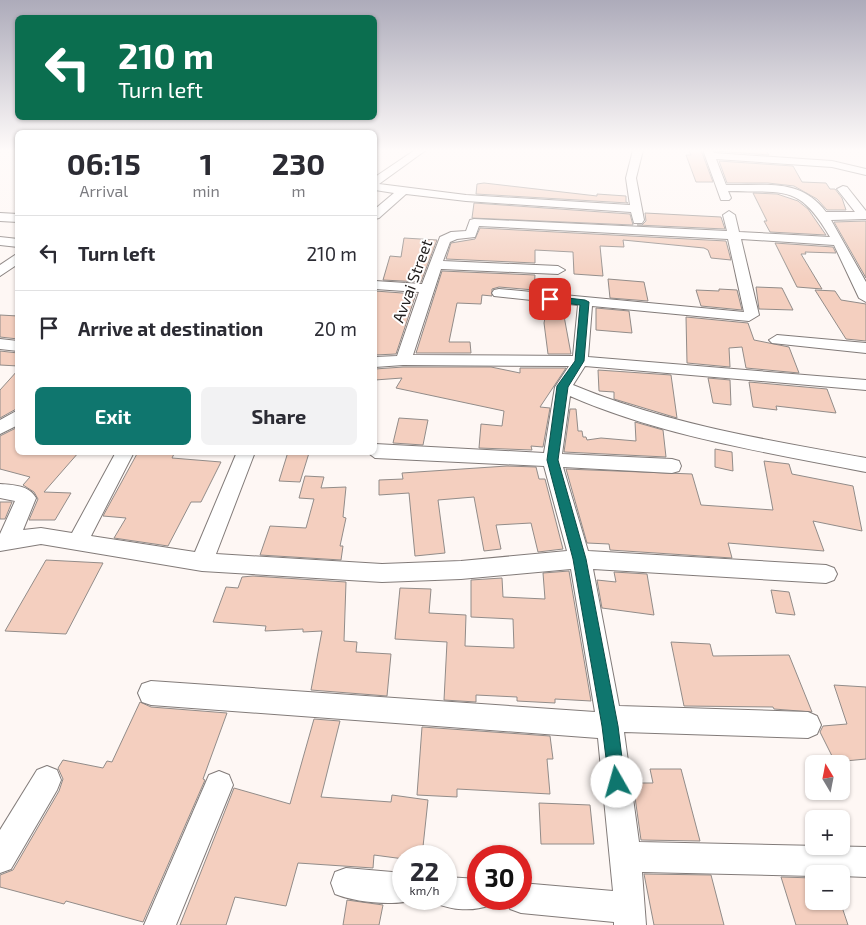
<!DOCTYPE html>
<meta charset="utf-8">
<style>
body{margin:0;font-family:"Exo 2",sans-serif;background:#f2f2f3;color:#2b2b33;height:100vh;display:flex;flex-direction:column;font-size:19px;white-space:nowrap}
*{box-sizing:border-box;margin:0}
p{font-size:16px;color:#7c7c81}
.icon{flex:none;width:28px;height:28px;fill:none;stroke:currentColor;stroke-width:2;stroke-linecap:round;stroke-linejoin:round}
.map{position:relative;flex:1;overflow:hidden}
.side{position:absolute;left:15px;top:130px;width:362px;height:325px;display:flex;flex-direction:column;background:#fff;border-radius:8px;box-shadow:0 1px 4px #0004}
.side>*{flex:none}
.banner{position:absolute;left:15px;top:15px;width:362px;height:105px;border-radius:8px;box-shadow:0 1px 4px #0004;background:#0b6e4f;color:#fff;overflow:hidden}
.needle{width:32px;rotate:350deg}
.tools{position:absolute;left:805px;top:755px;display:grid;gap:10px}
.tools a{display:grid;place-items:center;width:45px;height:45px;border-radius:8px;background:#fff;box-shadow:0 1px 4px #0004;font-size:25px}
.speed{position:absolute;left:392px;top:845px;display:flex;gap:10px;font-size:25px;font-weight:700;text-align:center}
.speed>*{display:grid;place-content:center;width:65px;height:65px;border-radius:50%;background:#fff;box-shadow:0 1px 4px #0004;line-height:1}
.speed small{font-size:12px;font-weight:400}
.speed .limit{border:8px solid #d22;background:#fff;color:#111}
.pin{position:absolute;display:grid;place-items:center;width:42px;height:42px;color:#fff;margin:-21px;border-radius:10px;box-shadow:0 2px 8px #0006}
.me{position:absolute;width:55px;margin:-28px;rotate:353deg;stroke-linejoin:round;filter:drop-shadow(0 0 4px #0008)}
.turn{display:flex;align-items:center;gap:18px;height:105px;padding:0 20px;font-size:22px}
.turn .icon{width:65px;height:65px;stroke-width:2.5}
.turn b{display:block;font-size:35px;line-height:42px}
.eta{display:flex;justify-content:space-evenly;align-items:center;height:85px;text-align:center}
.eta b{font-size:30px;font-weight:700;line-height:35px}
.action{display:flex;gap:10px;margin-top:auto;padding:10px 20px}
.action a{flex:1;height:58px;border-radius:8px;background:#0f766e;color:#fff;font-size:20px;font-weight:700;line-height:58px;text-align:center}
.action a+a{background:#f2f2f3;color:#2b2b33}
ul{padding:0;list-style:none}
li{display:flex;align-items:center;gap:15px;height:75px;padding:0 20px;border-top:1px solid #e1e1e2}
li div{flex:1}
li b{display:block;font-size:19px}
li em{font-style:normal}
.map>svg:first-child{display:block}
.building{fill:#f4cfbf;stroke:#928c89}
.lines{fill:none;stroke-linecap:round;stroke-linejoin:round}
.minor-casing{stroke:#827b79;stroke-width:2}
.minor{fill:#fff;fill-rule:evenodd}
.route{fill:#0f766e;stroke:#0a4d48}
.labels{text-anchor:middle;stroke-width:4;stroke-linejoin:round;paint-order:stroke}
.far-street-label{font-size:16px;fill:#242120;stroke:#fff}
</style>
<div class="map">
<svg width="866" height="925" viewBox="0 0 866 925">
<rect width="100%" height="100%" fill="#fef7f4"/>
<g class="building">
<polygon points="689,150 701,150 713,182 696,182 686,155 691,155"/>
<polygon points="715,150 766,150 769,155 715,151"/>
<polygon points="719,161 793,166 802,182 826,183 830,189 835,189 842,198 846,210 827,210 817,199 794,186 768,183 727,183"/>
<polygon points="484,183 597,196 597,194 626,196 626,202 628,203 476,194 477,184"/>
<polygon points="753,193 777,194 798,201 808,209 826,235 770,232 764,221 767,221"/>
<polygon points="474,203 630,214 633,225 472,218"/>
<polygon points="645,213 721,217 725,229 637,225 642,225 646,221"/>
<polygon points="866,221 866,278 834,222"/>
<polygon points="480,228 726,241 731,260 711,258 708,250 704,248 623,240 624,247 600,246 603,276 574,274 573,252 535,250 535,263 446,259 451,243 475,239"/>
<polygon points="404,238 437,240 421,282 383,280 390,256 401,257"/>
<polygon points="775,243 833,247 836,253 805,252 806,254 801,254 822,289 797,287"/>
<polygon points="442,271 535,275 534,290 499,287 492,289 492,296 482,295 481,304 457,303 449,342 470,342 471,353 416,353"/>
<polygon points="608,279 644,282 648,301 610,298"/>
<polygon points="756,287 782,288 793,310 759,309"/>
<polygon points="719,289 737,290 742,310 701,306 696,290 719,291"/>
<polygon points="815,290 835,291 841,300 866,304 866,341 846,339"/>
<polygon points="375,291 416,294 396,354 375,355"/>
<polygon points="596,308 629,311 632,333 596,330"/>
<polygon points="546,313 564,316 571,354 548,354 544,323"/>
<polygon points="0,315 18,316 18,339 0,337"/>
<polygon points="686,317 748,323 754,340 789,347 799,373 746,368 742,347 729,348 730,367 687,363"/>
<polygon points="0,351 18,353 18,366 0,365"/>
<polygon points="403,367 491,367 520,373 520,368 566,368 540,407 550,408 543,447 531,446 532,450 479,448 481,424 502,426 504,411 396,388 402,378 375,380 375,369"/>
<polygon points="18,370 18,408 0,418 0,390"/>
<polygon points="598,370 671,375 677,418 614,399 614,392 599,391"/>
<polygon points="708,378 730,380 731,405 713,403"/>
<polygon points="749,382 827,389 836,413 776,406 777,410 753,407"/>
<polygon points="570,409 576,409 578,431 582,431 583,437 586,437 587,440 601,438 636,441 635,422 663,430 666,457 564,452"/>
<polygon points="399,418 428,420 423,445 393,443"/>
<polygon points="18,427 18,452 79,452 44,492 71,493 55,520 29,520 38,499 34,492 23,485 30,477 0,469 0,436"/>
<polygon points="715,449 732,452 733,471 715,467"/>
<polygon points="138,452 175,452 172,458 221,462 201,502 191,502 168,546 114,538 126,518 103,516"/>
<polygon points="288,452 309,453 300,482 279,481"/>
<polygon points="764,461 789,464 792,474 853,486 862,531 813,521 824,551 728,543 732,558 610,550 609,544 587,543 566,469 692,474 701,505 773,510"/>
<polygon points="507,466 536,467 539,479 545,479 563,549 538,552 531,523 496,525 501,549 484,551 474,497 438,500 445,553 415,556 409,493 379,495 379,480 403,479 402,473"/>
<polygon points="305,476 324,477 321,488 346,487 343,517 346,518 340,546 343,546 341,560 260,555 270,526 306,528 314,499 299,498"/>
<polygon points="0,502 12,502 5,519 0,519"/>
<polygon points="46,560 103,563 66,634 5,631"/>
<polygon points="569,571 591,701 555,699 555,703 517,701 517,697 476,695 476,702 444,700 447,642 395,639 400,588 431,589 429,613 466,615 465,646 514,648 513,619 471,617 471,580 502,578 503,597 545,599 543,573"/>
<polygon points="614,572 647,574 654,615 602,608 597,580 616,582"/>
<polygon points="253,576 346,582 344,641 357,642 356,652 391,654 387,696 311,690 322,631 303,632 303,629 265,631 266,626 213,622 226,587 238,588 242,577"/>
<polygon points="771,590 789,592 795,615 776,613"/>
<polygon points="671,642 710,644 713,656 789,655 812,712 774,709 773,707 684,706"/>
<polygon points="834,685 866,687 866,759 835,762 820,732 823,726 847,724"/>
<polygon points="140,702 151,707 227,713 203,779 205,780 143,922 66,901 64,904 0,887 0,875 13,870 59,791 63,779 58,768 63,760 103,768 107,761 112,762"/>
<polygon points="314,719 340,721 321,797 391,802 392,795 428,800 422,856 404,856 404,859 374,855 373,868 298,863 286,906 235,897 226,925 180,925 234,788 290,804"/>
<polygon points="422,727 550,736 553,759 547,759 550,794 457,789 457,797 417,795"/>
<polygon points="650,769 681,769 700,841 641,840 633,783 653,783"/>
<polygon points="539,803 590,805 594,844 541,844"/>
<polygon points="644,874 711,875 724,925 654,925"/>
<polygon points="781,877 814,878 814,901 840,901 848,925 796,925"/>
<polygon points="347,900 383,905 379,925 343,925"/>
</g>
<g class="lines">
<g class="minor-casing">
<g id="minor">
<polygon points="415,150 426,150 379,184 466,195 630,205 626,178 633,150 643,150 636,178 644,220 642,223 634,223 631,212 466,201 406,194 379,218 375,219 375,209 394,193 375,190 375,177"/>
<path d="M703,150H713L714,153L832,161L866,169V175L832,167L716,159L726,185C765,186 800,177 826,212H855L837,189L843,186L847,187L866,211V219L831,220L866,282V302L859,298L834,245L741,239L759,315L749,321L592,306L588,357L866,380V390L585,366L573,385C667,424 766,440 866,458V472C766,452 664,437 570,396L562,454L672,459L679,461L681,466L679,471L672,473L563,467L588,551L826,565L834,568L837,574L834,580L826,583L593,569L619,706L808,712L817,716L821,725L817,734L808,738L624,732L639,842L866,847V877L841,876V874H814V876L642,872L646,925H614V922L521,913L510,909L506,899H521V883L613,891L598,738L151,705L142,702L138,693L142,684L151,681L595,712L571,569L461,579L382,582L202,571L41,544L0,551V534L15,501L0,498V484C13,485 29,485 36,498L23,530L41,528L72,533L116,452H134L91,536L195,552L237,452H255L216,554L382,564L461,561L567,551L544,466L375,458L367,452H375V444L544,453L555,387L569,366L403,365L375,367V357L397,356L419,292L375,289V281L422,284L440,237L451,232L466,231L470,220L474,219L727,231L723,215L729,211L735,215L739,232L830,237C799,184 786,193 728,191L731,198L729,200H721ZM479,226L728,239L744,312L499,289L494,290L492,293L494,296L578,305L573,356L413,355L441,269L558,274L565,270L558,266L443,261L450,242L457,239L475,237Z"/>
<polygon points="0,213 18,214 18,222 0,221"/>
<polygon points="0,237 18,239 18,247 0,245"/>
<polygon points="18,253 18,264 0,276 0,265"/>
<polygon points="777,335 866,343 866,353 772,343 769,340"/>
<polygon points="0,339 18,341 18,351 0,349"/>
<polygon points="18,410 18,425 0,434 0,420"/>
<polygon points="47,766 57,770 61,780 57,790 11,869 0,873 0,830 37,770"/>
<polygon points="219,771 229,775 233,785 176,925 144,925 209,775"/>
<path d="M346,868L404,873V899H415C396,907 354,902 335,894L331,883L335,872Z"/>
<path d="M446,877L479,879V899H492L490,905C473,912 452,910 435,903L433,899H446Z"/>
</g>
</g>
<use href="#minor" class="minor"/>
</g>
<linearGradient id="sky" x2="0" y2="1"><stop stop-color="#adabba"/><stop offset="0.54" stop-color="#fffbfa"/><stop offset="1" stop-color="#fffbfa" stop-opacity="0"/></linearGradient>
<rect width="866" height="279" fill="url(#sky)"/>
<polygon class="route" points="550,296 585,300 589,302 584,361 568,387 558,460 586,559 618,726 625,782 623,788 617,791 611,788 609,782 602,726 573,559 547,460 557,386 575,361 580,305 547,301 547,297"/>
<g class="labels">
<g class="far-street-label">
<text transform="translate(412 281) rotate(-70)" y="6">Avvai Street</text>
</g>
</g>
</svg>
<div class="tools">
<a><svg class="needle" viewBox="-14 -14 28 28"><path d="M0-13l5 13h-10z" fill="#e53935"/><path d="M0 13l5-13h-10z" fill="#7c7c81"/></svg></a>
<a>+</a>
<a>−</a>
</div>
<div class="speed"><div>22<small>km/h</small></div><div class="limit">30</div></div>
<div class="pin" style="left:550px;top:299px;background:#d93025"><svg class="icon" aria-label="arrive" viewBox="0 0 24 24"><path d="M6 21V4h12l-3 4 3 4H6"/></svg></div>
<svg class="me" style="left:617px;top:782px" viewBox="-20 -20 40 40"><circle r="19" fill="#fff"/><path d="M0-13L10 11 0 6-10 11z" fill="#0f766e"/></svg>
<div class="banner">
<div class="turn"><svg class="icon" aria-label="left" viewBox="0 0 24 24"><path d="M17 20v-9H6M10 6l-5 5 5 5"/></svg><div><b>210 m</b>Turn left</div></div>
</div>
<section class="side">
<div class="eta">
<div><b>06:15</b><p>Arrival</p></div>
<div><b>1</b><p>min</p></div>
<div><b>230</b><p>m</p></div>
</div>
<ul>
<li><svg class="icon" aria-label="left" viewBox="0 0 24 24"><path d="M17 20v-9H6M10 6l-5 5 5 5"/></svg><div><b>Turn left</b></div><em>210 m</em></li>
<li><svg class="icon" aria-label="arrive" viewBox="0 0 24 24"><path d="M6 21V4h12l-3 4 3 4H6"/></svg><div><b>Arrive at destination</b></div><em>20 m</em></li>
</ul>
<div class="action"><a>Exit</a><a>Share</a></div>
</section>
</div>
